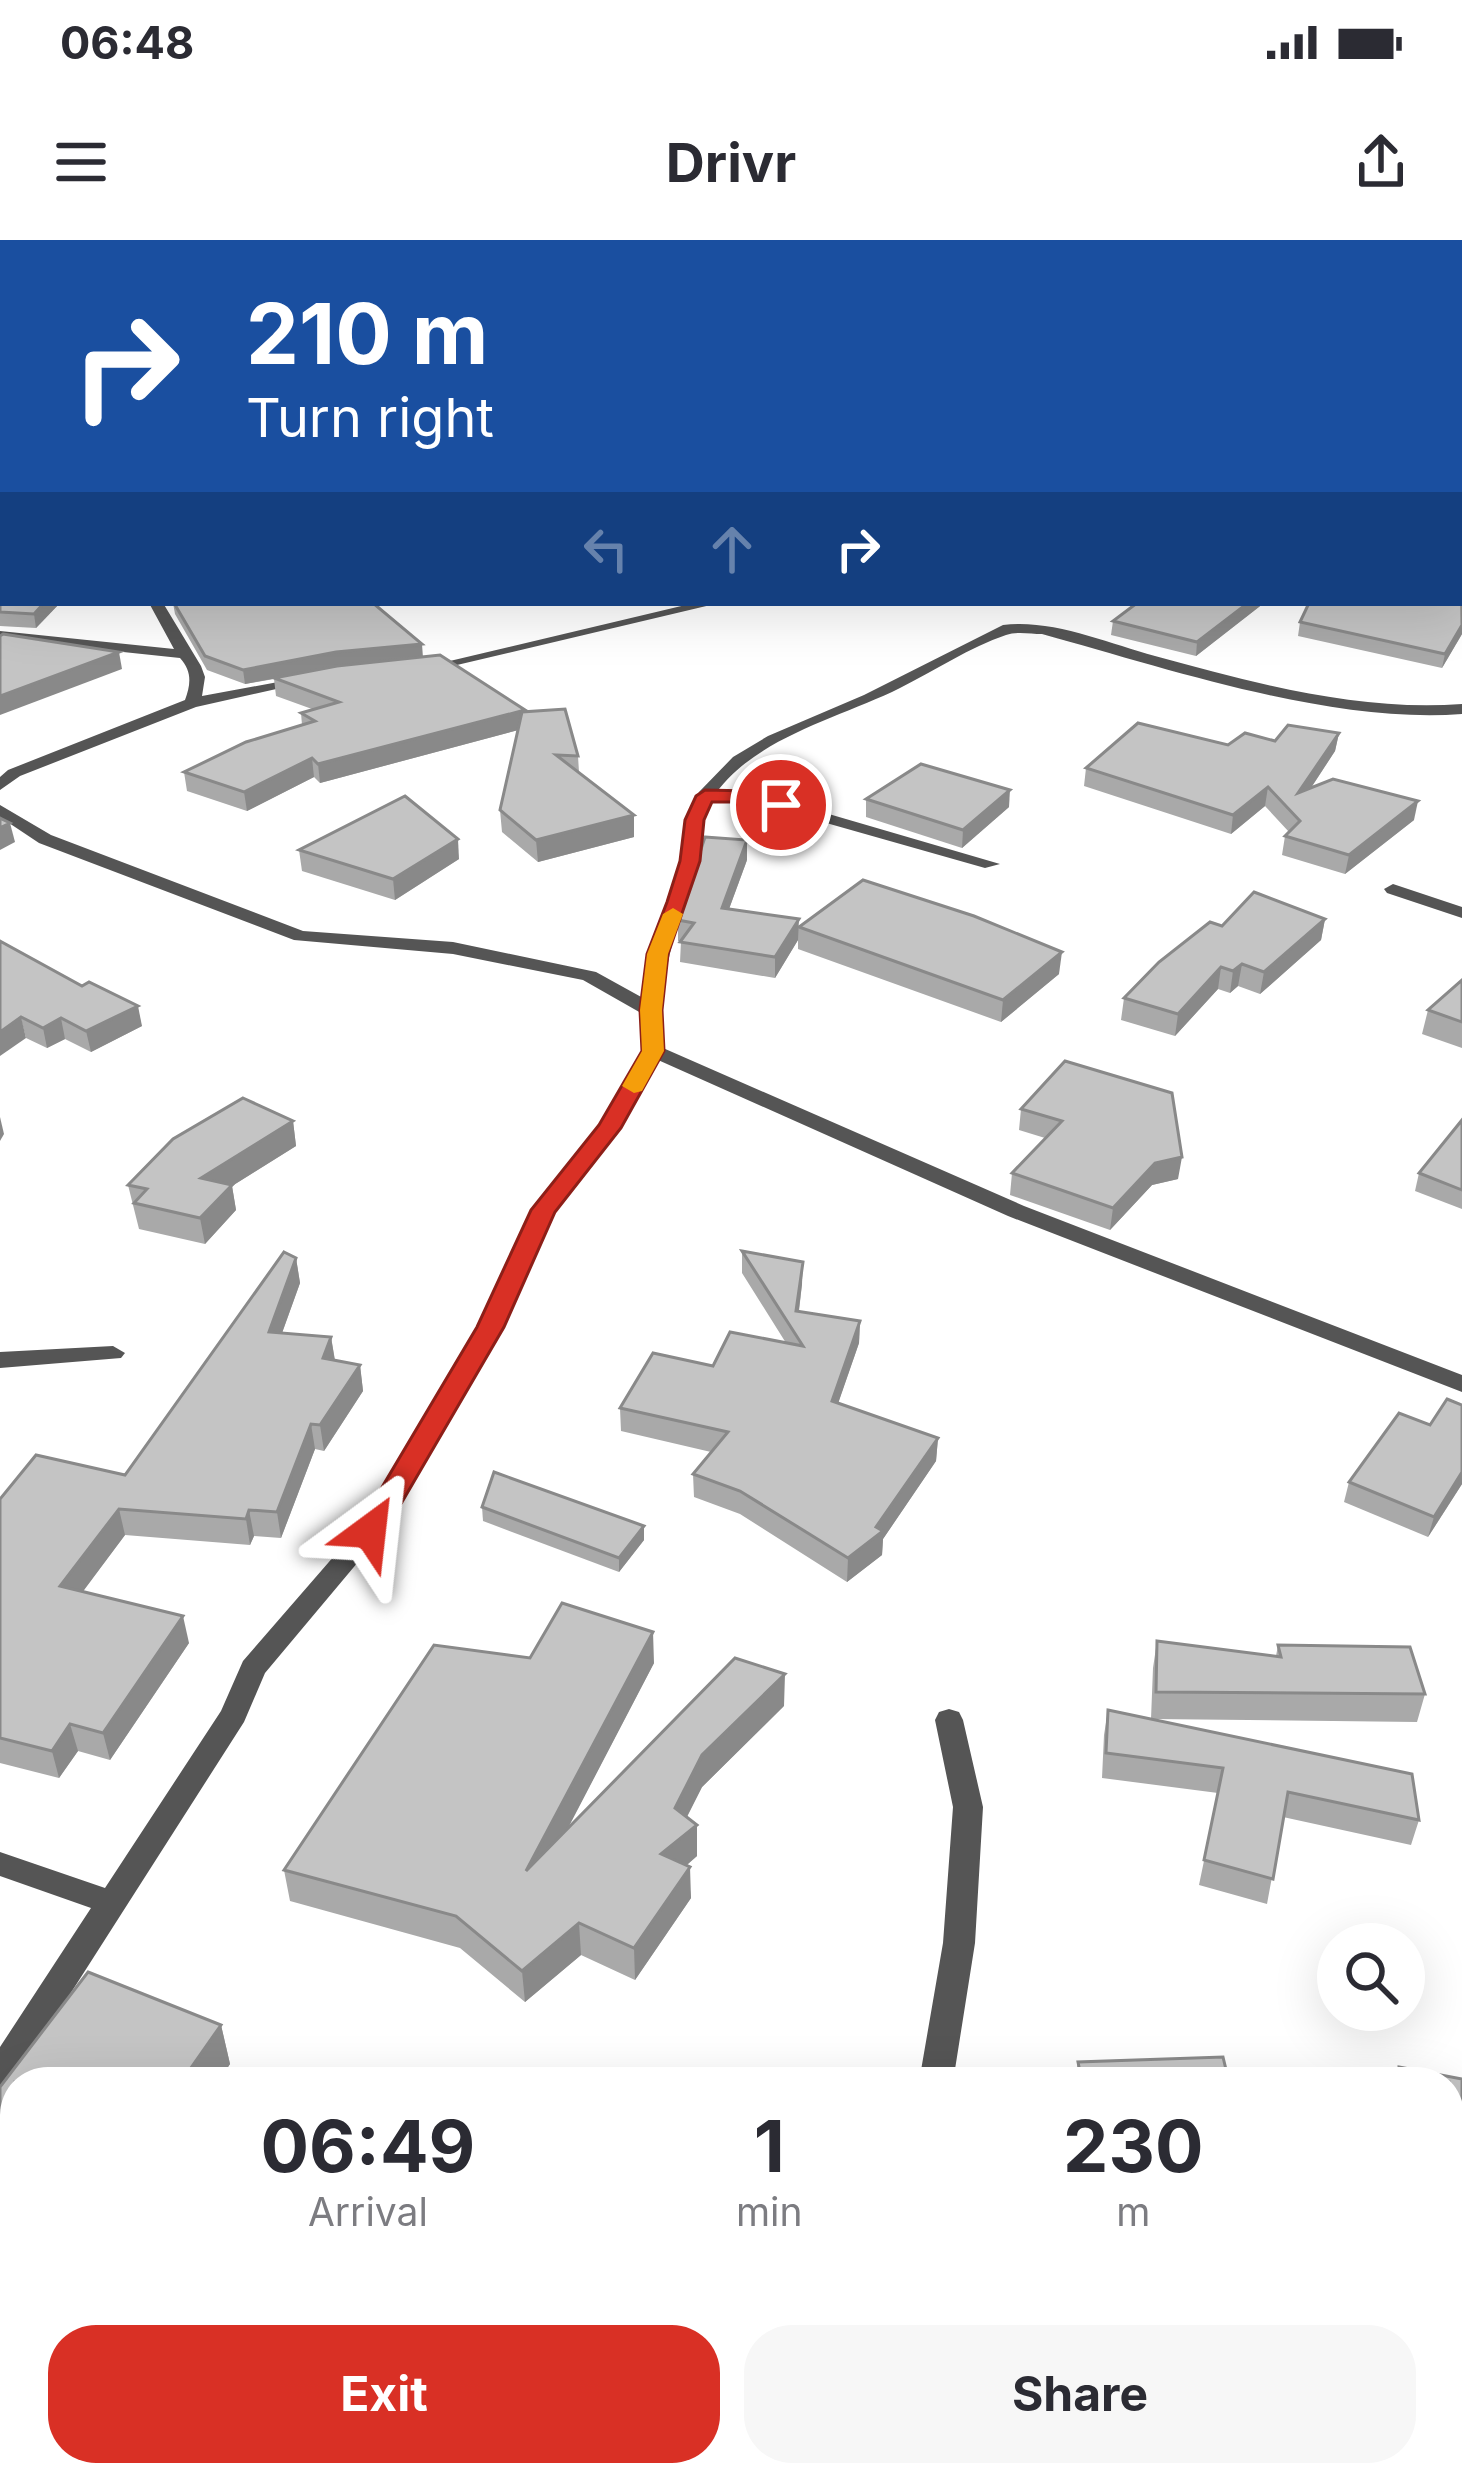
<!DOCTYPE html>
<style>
body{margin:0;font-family:Inter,sans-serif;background:#f7f7f7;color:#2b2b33;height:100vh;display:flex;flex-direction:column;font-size:45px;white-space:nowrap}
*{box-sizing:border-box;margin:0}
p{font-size:39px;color:#7c7c81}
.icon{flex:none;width:66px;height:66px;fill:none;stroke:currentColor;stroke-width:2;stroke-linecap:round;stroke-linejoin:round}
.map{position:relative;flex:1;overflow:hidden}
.drawer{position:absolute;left:0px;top:1827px;width:1464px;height:420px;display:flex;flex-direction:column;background:#fff;border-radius:48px 48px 0 0;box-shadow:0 12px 48px #0002}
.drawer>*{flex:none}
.top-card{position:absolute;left:0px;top:0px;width:1464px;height:366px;box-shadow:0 12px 48px #0002;background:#1a4fa0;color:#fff;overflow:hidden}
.controls{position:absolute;left:1317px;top:1683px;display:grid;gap:24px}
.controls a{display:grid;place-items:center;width:108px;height:108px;border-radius:50%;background:#fff;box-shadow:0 12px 48px #0002;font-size:60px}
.pin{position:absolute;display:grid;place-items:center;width:102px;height:102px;color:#fff;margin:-51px;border:6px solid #fff;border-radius:50%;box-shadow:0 3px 12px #0007}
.me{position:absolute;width:132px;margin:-66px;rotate:30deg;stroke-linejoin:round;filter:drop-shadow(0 0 9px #0008)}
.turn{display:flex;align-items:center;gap:42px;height:252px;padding:0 48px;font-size:54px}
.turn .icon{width:156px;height:156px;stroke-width:2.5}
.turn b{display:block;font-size:84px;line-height:102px}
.lanes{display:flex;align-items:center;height:114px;padding:0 48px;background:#0003;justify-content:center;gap:60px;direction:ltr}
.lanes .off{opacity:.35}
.eta{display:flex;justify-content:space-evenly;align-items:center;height:204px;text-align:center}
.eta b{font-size:72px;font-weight:700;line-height:84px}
.action{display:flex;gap:24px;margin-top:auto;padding:24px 48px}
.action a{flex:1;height:138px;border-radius:48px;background:#d93025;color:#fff;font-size:48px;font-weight:700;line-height:138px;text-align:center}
.action a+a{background:#f7f7f7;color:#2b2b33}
.status{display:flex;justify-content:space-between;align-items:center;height:84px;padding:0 60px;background:#fff;direction:ltr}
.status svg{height:33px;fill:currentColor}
header{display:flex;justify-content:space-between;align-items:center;height:156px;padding:0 48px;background:#fff;font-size:54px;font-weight:700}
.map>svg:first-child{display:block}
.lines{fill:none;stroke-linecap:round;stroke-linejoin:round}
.lane{fill:#555;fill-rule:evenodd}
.street{fill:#555;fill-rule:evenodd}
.wall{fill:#a9a9a9}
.shaded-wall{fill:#898989}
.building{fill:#c4c4c4;stroke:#898989;stroke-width:3}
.route{fill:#d93025;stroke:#8d1f18;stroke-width:3}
.slow{fill:#f59e0b}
</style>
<div class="status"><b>06:48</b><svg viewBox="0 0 49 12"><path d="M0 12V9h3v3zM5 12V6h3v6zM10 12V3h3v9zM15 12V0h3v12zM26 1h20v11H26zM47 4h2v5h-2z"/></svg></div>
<header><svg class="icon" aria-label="menu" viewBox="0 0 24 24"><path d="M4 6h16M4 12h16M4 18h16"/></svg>Drivr<svg class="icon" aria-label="share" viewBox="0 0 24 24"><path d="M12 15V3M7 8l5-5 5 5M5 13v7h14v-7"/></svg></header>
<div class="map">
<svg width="1462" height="2247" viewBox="0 0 1462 2247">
<rect width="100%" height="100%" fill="#fff"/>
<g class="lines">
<polygon class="lane" points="705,551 750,551 1000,624 985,628 749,561 699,560 697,556"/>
<g class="street">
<path d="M149,363H163L201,426L205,437L202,456L305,437L312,441L196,467L20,536L0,550V537L8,530L185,460C191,444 192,431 180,418L0,399V391L174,409Z"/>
<polygon points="694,363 719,363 423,433 416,429"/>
<path d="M1003,385C1053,379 1107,403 1155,416C1253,443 1360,472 1462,464V474C1331,484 1169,429 1042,394C1031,394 1017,391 1006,395C970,407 934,431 900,448C838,479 751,498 712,559C697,582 702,612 693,638C671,702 659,740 663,808L1024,966L1462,1135V1152L1008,976L658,820L617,892L553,971L503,1087L379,1297L265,1433L244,1482L12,1845L0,1850V1807L91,1668L0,1636V1612L105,1648L221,1471L243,1421L361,1285L479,1087L532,970L601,886L643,811L641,773L583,740L453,714L294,700L39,603L0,577V565L51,595L303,691L453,702L596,732L643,758L648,714L681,621L686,580L699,552L733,517L768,496L864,455Z"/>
<polygon points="1393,644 1462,667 1462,678 1387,653 1384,649"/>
<polygon points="113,1106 125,1113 121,1118 0,1128 0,1112"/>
<polygon points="949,1469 959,1472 963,1480 983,1567 975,1703 953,1842 919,1842 943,1703 953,1567 935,1480 939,1472"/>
<polygon points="161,2232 245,2232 236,2247 153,2247"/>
<polygon points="1178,2232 1245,2232 1253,2247 1187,2247"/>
</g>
</g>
<g class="wall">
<polygon points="1461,107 1462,394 1442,428 1298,396 1300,382 1461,363"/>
<polygon points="0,323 60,363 36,388 0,386"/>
<polygon points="173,363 423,417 525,472 578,516 579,532 634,597 538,622 502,592 500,570 518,490 320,543 314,537 247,571 187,551 184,532 302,485 301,473 312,469 276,456 274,439 245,444 207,430 175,374"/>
<polygon points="1137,363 1264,363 1196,416 1111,395 1113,381"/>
<polygon points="1339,493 1335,511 1311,548 1414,580 1345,634 1282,615 1285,596 1289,592 1265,566 1231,594 1084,546 1086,528 1228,505"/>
<polygon points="866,559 1009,567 962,608 866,577"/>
<polygon points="299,610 459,619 395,660 302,631"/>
<polygon points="747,620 729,669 799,686 1059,734 1001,782 798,709 798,700 775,738 680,722 681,701 678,701 678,680"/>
<polygon points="1325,679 1321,700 1260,754 1238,746 1230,753 1218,749 1175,796 1121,780 1124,758 1222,686"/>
<polygon points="0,701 142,786 91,812 65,799 47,808 26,798"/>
<polygon points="1462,740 1462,808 1422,794 1428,770"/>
<polygon points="1065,821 1178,939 1152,945 1110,990 1010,955 1012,933 1045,898 1019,890 1021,869"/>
<polygon points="1462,880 1462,969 1415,951 1419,933"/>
<polygon points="293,881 296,906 232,946 236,970 205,1004 139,989 128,945"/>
<polygon points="742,1011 802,1044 799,1071 860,1081 859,1103 838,1163 938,1198 936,1221 883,1299 882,1315 847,1342 740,1274 694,1257 693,1234 711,1212 621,1191 620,1168 713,1126 786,1103 742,1033"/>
<polygon points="296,1018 300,1043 282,1093 331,1097 335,1120 360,1125 363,1151 324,1211 315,1209 281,1298 254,1296 250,1305 125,1295 82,1352 189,1403 110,1520 78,1511 59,1538 0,1523 0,1259 125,1235"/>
<polygon points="1430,1185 1462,1244 1428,1297 1344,1262 1349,1242"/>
<polygon points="482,1267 644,1300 619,1332 483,1281"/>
<polygon points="1157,1401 1276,1416 1278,1405 1425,1454 1417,1482 1153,1479 1419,1580 1411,1605 1283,1577 1267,1664 1199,1645 1218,1553 1102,1538 1104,1495 1108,1470 1151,1479 1153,1428"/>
<polygon points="530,1418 654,1423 567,1589 784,1466 702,1547 687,1577 697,1616 687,1625 691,1658 635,1740 581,1715 525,1762 460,1708 290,1661 284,1630"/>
<polygon points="88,1732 221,1785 230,1824 218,1842 15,1842 15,1927 0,1921 0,1847"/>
<polygon points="1078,1822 1229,1842 1075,1842"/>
<polygon points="1399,1827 1462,1839 1462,2002 1449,1999 1449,1842 1394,1842"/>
</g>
<g class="shaded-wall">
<polygon points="990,0 1014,0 1006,3 982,3"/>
<polygon points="44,363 60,363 36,388 34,374"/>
<polygon points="1248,363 1264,363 1196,416 1197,402"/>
<polygon points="1462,385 1462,394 1442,428 1445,414"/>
<polygon points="422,404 423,418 338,427 245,444 243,430 336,412"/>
<polygon points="119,412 122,429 0,475 0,456"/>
<polygon points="525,470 526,488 320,543 318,524"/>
<polygon points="1339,493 1335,511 1295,572 1298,553"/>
<polygon points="312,518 314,537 247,571 244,552"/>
<polygon points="1268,547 1265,566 1231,594 1233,575"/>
<polygon points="1010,550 1009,567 962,608 963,590"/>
<polygon points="1418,561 1414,580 1345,634 1349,615"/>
<polygon points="634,575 634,597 538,622 536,600"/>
<polygon points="10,583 15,602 0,610 0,588"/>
<polygon points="458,599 459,619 395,660 393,639"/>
<polygon points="747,600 747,620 722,688 722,668"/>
<polygon points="799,679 798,700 775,738 775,717"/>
<polygon points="1325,679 1321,700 1260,754 1264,732"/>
<polygon points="1062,712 1059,734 1001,782 1003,760"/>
<polygon points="1242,724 1238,746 1230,753 1233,731"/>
<polygon points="1221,727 1218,749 1175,796 1178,774"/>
<polygon points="138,766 142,786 91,812 86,791"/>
<polygon points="21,777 26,798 0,816 0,792"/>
<polygon points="61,778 65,799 47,808 43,788"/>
<polygon points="0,877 4,894 0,901"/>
<polygon points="293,881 296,906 232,946 236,970 205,1004 200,978 201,938"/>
<polygon points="1182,917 1178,939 1152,945 1110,990 1113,968 1155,923"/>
<polygon points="296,1018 300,1043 273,1118 269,1092"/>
<polygon points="803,1022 802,1044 796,1093 796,1071"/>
<polygon points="860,1081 859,1103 831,1184 832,1161"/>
<polygon points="331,1097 335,1122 323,1118"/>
<polygon points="360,1125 363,1151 324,1211 320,1185"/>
<polygon points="311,1184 315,1209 281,1298 277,1272"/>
<polygon points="938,1198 936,1221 883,1299 882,1315 847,1342 848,1318 876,1287"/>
<polygon points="1462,1232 1462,1244 1428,1297 1434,1277"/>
<polygon points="119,1269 125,1295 67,1373 60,1346"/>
<polygon points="249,1270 254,1296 250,1305 246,1279"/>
<polygon points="644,1286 644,1300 619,1332 619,1318"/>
<polygon points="183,1376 189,1403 110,1520 103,1493"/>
<polygon points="653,1392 654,1423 529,1663 526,1631"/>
<polygon points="785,1434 784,1466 702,1547 675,1600 675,1568 702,1515"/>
<polygon points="70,1484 78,1511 59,1538 52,1511"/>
<polygon points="697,1585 697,1616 662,1646 661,1614"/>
<polygon points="690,1627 691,1658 635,1740 634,1708"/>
<polygon points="579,1683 581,1715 525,1762 522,1731"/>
<polygon points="221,1785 230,1824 218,1842 181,1842"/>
</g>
<g class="building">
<polygon points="0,0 990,0 982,3 3,3 3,21 0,22"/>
<polygon points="1090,0 1462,0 1462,95 1461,3 1091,3"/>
<rect x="0" y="34" width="3" height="94"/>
<polygon points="1461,107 1462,107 1461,235"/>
<polygon points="0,141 3,141 3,267 0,269"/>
<polygon points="1461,241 1462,244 1461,309"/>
<polygon points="1461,315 1462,385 1445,414 1300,382 1309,363 1461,363"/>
<polygon points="0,323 3,323 3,363 44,363 34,374 0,372"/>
<polygon points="174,363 373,363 422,404 336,412 243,430 205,416"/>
<polygon points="1137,363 1248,363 1197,402 1113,381"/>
<polygon points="3,394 119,412 0,456 0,396"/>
<polygon points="440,415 525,470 318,524 312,518 244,552 184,532 246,502 315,481 301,473 339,462 274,438 337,426"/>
<polygon points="565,469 578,516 556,515 634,575 536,600 500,570 522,472"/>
<polygon points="1138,483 1228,505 1245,493 1275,501 1288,485 1339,493 1298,553 1333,539 1418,561 1349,615 1285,596 1300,581 1268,547 1233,575 1086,528"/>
<polygon points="921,524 1010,550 963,590 866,559"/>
<polygon points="405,556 458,599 393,639 299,610"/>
<polygon points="0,578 10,583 0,588"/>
<polygon points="705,597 747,600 722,668 799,679 775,717 680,702 694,683 678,680"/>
<polygon points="863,640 974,676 1062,712 1003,760 799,687"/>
<polygon points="1254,652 1325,679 1264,732 1242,724 1233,731 1221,727 1178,774 1124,758 1159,722 1210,682 1222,686"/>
<polygon points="0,701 82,746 89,742 138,766 86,791 61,778 43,788 21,777 0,792"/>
<polygon points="1462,740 1462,782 1428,770"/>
<polygon points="1065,821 1172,853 1182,917 1155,923 1113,968 1012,933 1062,881 1021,869"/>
<polygon points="243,858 293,881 201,938 232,945 200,978 134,963 147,949 128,945 173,899"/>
<polygon points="1462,880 1462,950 1419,933"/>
<polygon points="742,1011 803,1022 796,1071 860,1081 832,1161 938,1198 876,1287 883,1291 848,1318 740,1251 693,1234 728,1192 620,1168 653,1113 713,1126 730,1092 803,1106"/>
<polygon points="284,1012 296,1018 269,1092 331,1097 323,1118 360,1125 320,1185 311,1184 277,1272 249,1270 246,1279 119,1269 60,1346 183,1376 103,1493 70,1484 52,1511 0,1498 0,1259 36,1215 125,1235"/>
<polygon points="1447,1159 1462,1165 1462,1232 1434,1277 1349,1242 1399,1173 1430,1185"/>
<polygon points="494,1232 644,1286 619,1318 482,1267"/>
<polygon points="562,1363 653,1392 526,1631 735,1418 785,1434 702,1515 675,1568 697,1585 661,1614 690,1627 634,1708 579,1683 522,1731 456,1676 284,1630 434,1405 530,1418"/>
<polygon points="1157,1401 1281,1417 1278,1405 1410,1407 1425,1454 1156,1452"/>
<polygon points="1108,1470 1412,1534 1419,1580 1288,1552 1273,1639 1204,1620 1223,1528 1106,1513"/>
<polygon points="88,1732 221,1785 181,1842 15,1842 15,1894 0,1888 0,1847"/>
<polygon points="1223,1817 1229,1842 1082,1842 1078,1822"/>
<polygon points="1399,1827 1462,1839 1462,1976 1449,1973 1449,1842 1399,1842"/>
</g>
<polygon class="route" points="750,551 791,565 781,571 749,562 712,562 704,580 700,621 668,714 662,770 664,811 621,888 555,972 504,1087 381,1298 360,1298 356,1291 477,1087 531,970 599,885 642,811 640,770 647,714 667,662 680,621 685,580 696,556 705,550"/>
<polygon class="slow" points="673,668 683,674 668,714 662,770 664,811 642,851 634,853 622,846 642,811 640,770 647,714 663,674"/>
</svg>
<div class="controls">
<a><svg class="icon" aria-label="search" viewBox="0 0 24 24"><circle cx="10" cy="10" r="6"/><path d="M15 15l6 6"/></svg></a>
</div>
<div class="pin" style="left:781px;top:565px;background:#d93025"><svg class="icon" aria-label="arrive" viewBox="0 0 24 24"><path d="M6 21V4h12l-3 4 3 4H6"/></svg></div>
<svg class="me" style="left:370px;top:1291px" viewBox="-20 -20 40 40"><path d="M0-17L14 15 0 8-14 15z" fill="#d93025" stroke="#fff" stroke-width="4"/></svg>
<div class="top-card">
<div class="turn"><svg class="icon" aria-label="right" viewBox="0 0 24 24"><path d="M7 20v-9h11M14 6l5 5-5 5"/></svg><div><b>210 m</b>Turn right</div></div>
<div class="lanes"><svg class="icon off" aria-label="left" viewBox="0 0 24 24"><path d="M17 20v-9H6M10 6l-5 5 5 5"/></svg><svg class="icon off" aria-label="ahead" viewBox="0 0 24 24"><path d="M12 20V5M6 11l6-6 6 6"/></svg><svg class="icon" aria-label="right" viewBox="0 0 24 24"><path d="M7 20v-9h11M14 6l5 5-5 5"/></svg></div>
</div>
<section class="drawer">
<div class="eta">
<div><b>06:49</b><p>Arrival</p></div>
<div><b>1</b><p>min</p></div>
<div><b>230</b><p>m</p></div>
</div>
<div class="action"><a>Exit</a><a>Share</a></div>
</section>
</div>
